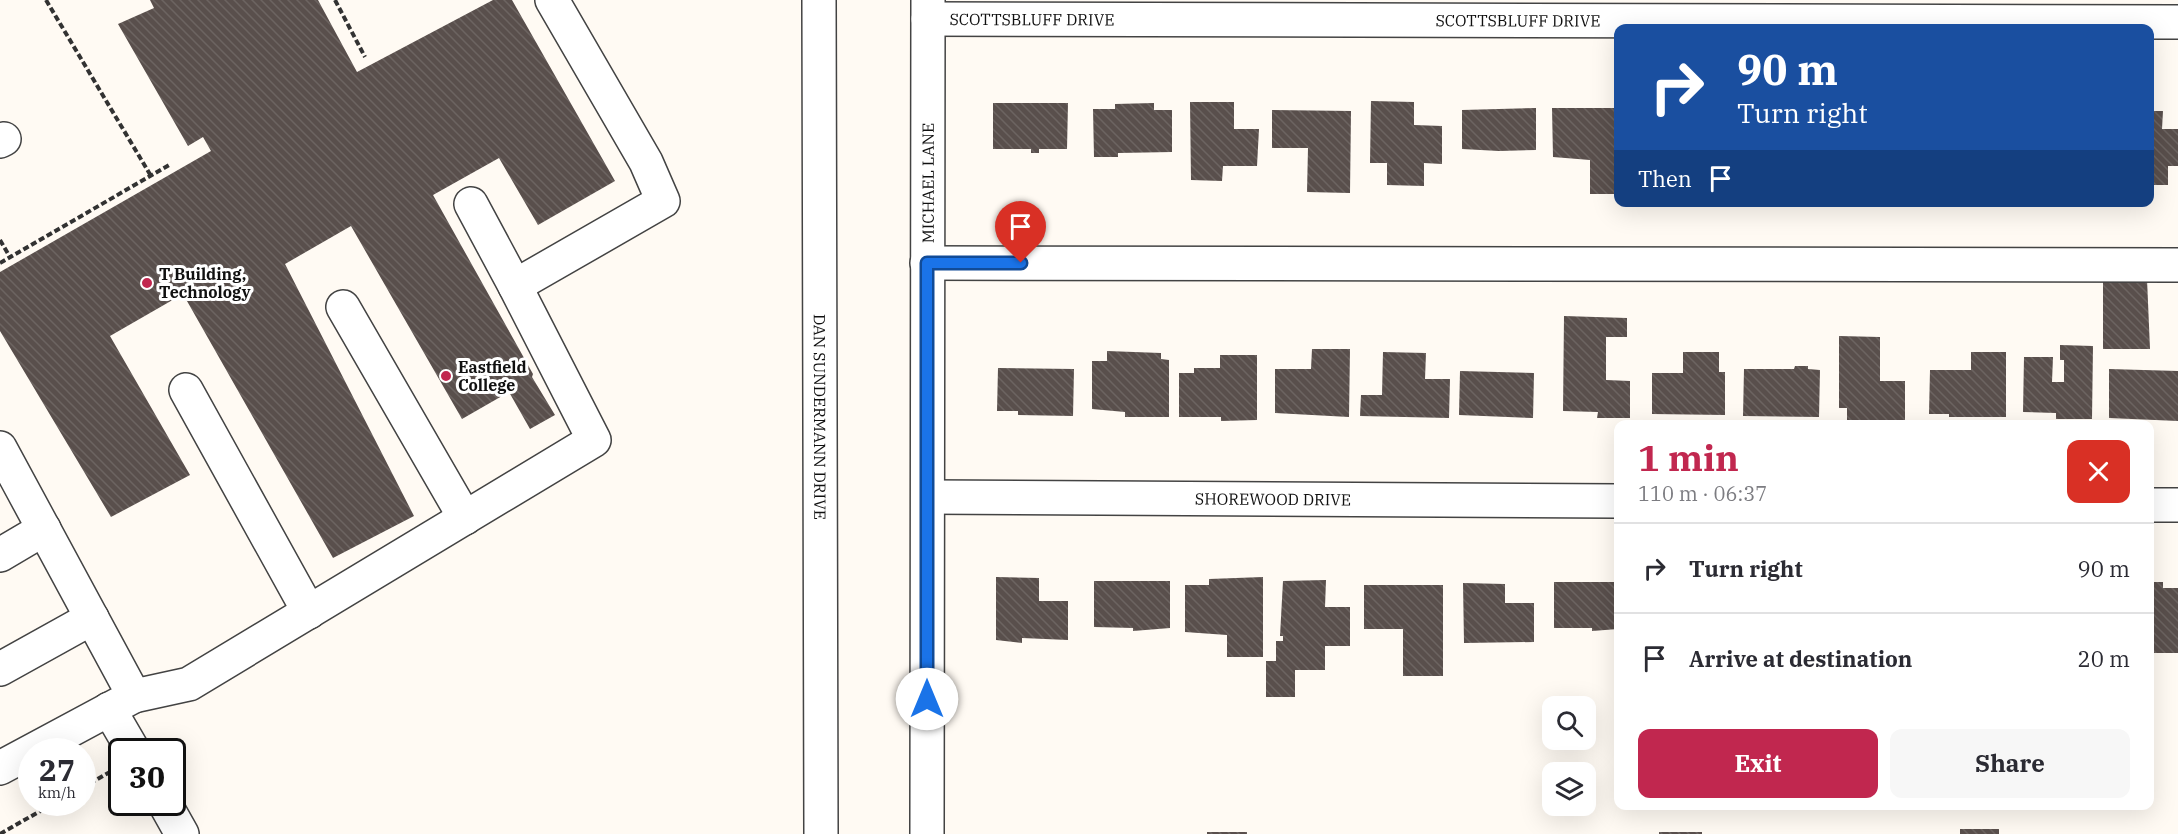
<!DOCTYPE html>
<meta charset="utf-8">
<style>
body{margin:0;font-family:"IBM Plex Serif",serif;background:#f7f7f7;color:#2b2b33;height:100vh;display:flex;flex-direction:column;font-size:22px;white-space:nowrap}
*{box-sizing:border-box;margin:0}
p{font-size:20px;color:#7c7c81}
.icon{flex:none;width:33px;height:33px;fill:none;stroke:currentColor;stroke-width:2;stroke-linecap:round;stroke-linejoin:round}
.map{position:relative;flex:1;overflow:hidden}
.sheet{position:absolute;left:1614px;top:420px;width:540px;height:390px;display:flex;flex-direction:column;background:#fff;border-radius:12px;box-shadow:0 6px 24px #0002}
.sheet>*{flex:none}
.banner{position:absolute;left:1614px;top:24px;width:540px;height:183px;border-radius:12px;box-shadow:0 6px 24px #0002;background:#1a4fa0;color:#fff;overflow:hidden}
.buttons{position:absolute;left:1542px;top:696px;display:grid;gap:12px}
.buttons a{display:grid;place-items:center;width:54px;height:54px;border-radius:12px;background:#fff;box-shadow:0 6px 24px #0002;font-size:30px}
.speed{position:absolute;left:18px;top:738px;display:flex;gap:12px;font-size:30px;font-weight:700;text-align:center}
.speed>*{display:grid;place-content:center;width:78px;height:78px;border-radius:50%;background:#fff;box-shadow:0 6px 24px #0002;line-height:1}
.speed small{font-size:15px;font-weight:400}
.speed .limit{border:3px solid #111;border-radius:9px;background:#fff;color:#111}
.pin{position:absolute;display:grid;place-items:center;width:51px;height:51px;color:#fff;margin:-62px -26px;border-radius:50% 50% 50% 0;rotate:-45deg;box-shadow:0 0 6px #0007}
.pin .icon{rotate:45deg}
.me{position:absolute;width:66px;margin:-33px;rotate:0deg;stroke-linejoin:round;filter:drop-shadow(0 0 4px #0008)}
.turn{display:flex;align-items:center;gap:21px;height:126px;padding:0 24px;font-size:27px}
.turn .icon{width:78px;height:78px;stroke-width:2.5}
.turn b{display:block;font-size:42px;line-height:51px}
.then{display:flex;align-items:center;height:57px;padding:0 24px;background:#0003;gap:12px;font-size:22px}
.round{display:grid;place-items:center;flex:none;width:63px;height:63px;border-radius:12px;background:#f7f7f7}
.headline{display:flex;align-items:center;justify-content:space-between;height:102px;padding:0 24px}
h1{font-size:36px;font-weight:800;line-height:45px;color:#c1274f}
.action{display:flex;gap:12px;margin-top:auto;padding:12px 24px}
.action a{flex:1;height:69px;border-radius:12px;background:#c1274f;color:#fff;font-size:24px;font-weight:800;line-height:69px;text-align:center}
.action a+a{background:#f7f7f7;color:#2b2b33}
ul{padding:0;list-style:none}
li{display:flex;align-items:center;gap:18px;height:90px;padding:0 24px;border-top:2px solid #e1e1e2}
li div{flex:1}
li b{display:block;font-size:22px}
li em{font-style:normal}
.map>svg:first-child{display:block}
.building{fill:url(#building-back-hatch)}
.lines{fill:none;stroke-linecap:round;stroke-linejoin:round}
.minor-casing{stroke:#434343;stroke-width:36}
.path{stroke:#323232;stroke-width:4;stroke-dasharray:6 3;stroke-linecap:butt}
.minor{stroke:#fff;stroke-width:33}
.route-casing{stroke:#114b97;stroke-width:15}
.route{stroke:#1a73e8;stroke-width:10}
.poi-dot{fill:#c1274f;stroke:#fff;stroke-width:2}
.labels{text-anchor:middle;stroke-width:6;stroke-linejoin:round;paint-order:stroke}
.street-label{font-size:16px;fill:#101010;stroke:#fff}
.poi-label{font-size:16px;font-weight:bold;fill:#101010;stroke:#fff;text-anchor:start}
</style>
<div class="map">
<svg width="2178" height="834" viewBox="0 0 2178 834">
<defs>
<pattern id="building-back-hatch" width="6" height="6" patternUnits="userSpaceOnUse" patternTransform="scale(1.5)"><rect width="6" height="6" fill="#594f4c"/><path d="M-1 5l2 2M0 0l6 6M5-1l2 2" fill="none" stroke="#6c6461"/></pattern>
</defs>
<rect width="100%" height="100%" fill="#fffaf3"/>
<g class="building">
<polygon points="150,0 318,0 357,72 493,0 512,0 615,181 538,225 499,158 433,195 533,374 532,377 555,415 530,429 509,392 462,419 351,226 285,264 414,516 333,558 183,294 110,336 190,475 111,517 0,331 0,272 211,151 203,137 188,146 118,24 154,8"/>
<polygon points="1371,101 1414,102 1414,125 1442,126 1442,164 1424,163 1424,186 1387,185 1387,163 1370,163"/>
<polygon points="1190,102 1234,102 1234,129 1259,129 1257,166 1223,166 1222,181 1191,180"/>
<polygon points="993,103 1068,103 1067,149 1039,149 1039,153 1031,153 1031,149 993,149"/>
<polygon points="1154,103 1154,110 1172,110 1172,152 1118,153 1118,157 1094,157 1093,109 1115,109 1115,104"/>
<polygon points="1536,108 1536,150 1499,151 1462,149 1462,110"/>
<polygon points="1552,108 1618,108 1618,194 1590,194 1590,160 1553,157"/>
<polygon points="1272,110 1351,111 1350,193 1307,192 1308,148 1272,148"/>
<polygon points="2150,111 2163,111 2162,129 2178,129 2178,166 2168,166 2168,185 2150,185"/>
<polygon points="2103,279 2147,279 2150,349 2103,349"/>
<polygon points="1564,316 1627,318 1627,337 1606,337 1606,380 1630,381 1630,418 1597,418 1598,412 1563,411"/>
<polygon points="1839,336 1880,337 1880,381 1905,381 1905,420 1883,420 1883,424 1847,424 1847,408 1839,408"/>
<polygon points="2060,345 2093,346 2092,419 2056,419 2056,413 2023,412 2024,357 2053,357 2052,382 2064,382 2064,360 2060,360"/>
<polygon points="1312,349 1350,349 1349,417 1275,413 1275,369 1311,369"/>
<polygon points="1107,351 1161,353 1161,359 1169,360 1169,417 1125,417 1125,412 1092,409 1092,361 1107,361"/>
<polygon points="1383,352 1426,353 1425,379 1450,379 1449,418 1360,416 1361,395 1382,395"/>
<polygon points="1683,352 1719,352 1719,372 1725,372 1725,415 1652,414 1652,373 1683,373"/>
<polygon points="1971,352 2006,352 2006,417 1949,417 1949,414 1929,414 1930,370 1971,370"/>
<polygon points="1220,355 1257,355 1257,420 1221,421 1221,417 1179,417 1179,373 1194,373 1194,368 1220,368"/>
<polygon points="1795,366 1808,366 1808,369 1820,370 1819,417 1743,416 1744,369 1794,369"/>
<polygon points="998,368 1074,369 1073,416 1018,415 1018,411 997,411"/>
<polygon points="2109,369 2178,371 2178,421 2109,418"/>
<polygon points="1460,371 1534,373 1533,418 1459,415"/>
<polygon points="996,577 1039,578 1039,601 1068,601 1068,640 1022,638 1022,643 996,640"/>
<polygon points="1263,577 1263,657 1227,657 1227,635 1185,632 1185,585 1209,585 1209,579"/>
<polygon points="1326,580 1325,607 1350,607 1350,646 1325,646 1325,670 1295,670 1295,697 1266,697 1266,661 1276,661 1276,641 1283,641 1283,636 1280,636 1283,581"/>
<polygon points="1094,581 1170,581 1170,628 1133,631 1133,628 1094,627"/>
<polygon points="1554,582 1618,582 1618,629 1592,631 1592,628 1554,628"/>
<polygon points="2150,582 2163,582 2163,588 2178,588 2178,653 2150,653"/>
<polygon points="1463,583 1505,584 1505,603 1534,603 1534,642 1464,643"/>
<polygon points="1364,585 1443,585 1443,676 1403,676 1403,629 1364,629"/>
<rect x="1960" y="829" width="39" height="5"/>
<rect x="1207" y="832" width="40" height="2"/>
<rect x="1659" y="832" width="43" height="2"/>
</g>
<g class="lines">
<g class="minor-casing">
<g id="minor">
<path id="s1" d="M819,0L821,834"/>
<path id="s2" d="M928,19L2178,22"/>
<polyline points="0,141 4,139"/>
<polyline points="471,204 515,286"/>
<polyline points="927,263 2178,265"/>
<polyline points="343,307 465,518"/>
<polyline points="186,390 309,612"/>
<polyline points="0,448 134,696 0,768"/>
<path id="s3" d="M928,497L1618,501"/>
<polyline points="2150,505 2178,505"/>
<polyline points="0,555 44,529"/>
<polyline points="0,669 92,618"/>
<polyline points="134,696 189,684 594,440 515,286 663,201 646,162 552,0"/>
<polyline points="109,709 134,752"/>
<polyline points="164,802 182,834"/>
<path id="s4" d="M927,834L928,0"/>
</g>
</g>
<g class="path">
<polyline points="46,0 151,176"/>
<polyline points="335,0 365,57"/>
<polyline points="0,240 10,257"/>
<polyline points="0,263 171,164"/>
<polyline points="82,788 110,772"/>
<polyline points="0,834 56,802"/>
</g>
<use href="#minor" class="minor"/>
</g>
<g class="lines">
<g class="route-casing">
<polyline id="route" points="927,699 927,263 1021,263"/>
</g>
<use href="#route" class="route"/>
</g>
<g class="poi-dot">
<circle cx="147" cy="283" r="6"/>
<circle cx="446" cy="376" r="6"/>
</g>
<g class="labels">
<g class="street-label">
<text dy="6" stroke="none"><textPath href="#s2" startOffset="104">SCOTTSBLUFF DRIVE</textPath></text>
<text dy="6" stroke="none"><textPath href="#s2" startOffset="590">SCOTTSBLUFF DRIVE</textPath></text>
<text dy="6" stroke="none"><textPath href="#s4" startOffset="651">MICHAEL LANE</textPath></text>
<text dy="6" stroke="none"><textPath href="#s1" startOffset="417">DAN SUNDERMANN DRIVE</textPath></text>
<text dy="6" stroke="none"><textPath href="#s3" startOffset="345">SHOREWOOD DRIVE</textPath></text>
</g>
<g class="poi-label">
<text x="159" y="280">T Building,<tspan x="159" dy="18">Technology</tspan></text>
<text x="458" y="373">Eastfield<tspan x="458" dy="18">College</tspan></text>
</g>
</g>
</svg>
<div class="buttons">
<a><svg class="icon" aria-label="search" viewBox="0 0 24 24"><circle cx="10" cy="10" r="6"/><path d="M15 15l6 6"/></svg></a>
<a><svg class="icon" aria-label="layers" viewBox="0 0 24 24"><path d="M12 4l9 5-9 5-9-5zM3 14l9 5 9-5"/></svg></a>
</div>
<div class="speed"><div>27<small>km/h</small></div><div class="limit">30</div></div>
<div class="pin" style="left:1021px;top:263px;background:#d93025"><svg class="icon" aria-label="arrive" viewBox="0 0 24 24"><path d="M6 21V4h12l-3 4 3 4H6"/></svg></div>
<svg class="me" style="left:927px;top:699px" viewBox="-20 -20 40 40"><circle r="19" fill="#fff"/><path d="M0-13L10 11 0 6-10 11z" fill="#1a73e8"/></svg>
<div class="banner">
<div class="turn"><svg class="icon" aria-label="right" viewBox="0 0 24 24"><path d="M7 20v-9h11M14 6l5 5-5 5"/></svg><div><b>90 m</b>Turn right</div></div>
<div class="then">Then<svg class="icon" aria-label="arrive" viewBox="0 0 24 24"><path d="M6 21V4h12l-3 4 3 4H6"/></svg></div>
</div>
<section class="sheet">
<div class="headline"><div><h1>1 min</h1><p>110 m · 06:37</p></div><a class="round" style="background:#d93025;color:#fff"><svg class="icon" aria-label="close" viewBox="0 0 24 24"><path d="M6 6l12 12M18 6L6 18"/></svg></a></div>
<ul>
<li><svg class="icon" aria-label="right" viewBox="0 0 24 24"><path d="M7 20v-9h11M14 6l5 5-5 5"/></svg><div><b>Turn right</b></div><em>90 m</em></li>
<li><svg class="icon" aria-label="arrive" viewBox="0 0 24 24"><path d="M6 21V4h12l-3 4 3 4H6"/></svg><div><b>Arrive at destination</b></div><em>20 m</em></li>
</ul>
<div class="action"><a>Exit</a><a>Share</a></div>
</section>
</div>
